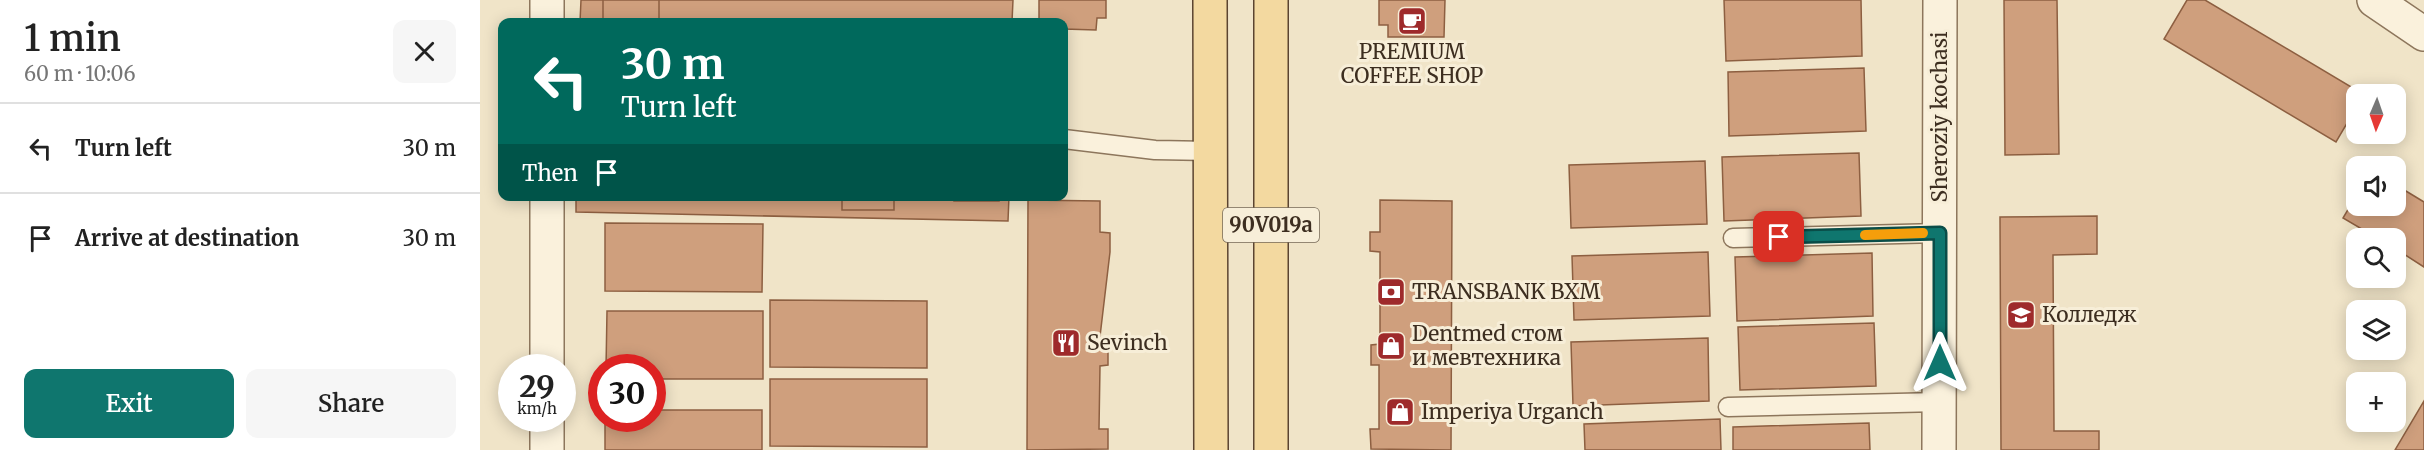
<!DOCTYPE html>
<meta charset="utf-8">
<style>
body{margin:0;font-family:Merriweather,serif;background:#f6f6f6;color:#222;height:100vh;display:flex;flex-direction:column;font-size:22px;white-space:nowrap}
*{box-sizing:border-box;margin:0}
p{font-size:20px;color:#767676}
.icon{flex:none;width:33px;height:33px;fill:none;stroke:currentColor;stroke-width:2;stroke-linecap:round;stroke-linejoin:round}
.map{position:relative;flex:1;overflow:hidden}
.sheet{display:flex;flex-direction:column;background:#fff;width:480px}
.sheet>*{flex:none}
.guide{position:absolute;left:18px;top:18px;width:570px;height:183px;border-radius:12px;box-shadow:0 3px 15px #0003;background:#00695c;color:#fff;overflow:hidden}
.needle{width:39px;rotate:182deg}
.controls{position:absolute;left:1866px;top:84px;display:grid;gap:12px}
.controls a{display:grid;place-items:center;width:60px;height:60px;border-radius:12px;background:#fff;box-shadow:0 3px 15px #0003;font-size:30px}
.speed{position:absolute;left:18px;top:354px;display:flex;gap:12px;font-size:30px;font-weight:700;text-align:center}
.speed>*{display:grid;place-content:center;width:78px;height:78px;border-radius:50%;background:#fff;box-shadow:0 3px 15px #0003;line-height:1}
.speed small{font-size:15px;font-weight:400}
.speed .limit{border:9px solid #d22;background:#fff;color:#111}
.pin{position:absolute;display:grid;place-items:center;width:51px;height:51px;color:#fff;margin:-26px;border-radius:12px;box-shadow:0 3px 9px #0006}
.me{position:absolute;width:66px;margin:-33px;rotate:0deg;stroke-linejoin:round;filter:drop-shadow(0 0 4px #0008)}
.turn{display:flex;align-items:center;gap:21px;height:126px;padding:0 24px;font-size:27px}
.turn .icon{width:78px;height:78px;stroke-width:2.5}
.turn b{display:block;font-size:42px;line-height:51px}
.then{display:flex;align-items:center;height:57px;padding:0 24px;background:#0003;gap:12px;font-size:22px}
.round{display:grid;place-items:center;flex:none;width:63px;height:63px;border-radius:12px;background:#f6f6f6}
.summary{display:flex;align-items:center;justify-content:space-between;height:102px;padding:0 24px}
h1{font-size:36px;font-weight:600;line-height:45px}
.primary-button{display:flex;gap:12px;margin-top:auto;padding:12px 24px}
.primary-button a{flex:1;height:69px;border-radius:12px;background:#0f766e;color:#fff;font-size:24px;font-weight:600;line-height:69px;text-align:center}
.primary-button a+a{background:#f6f6f6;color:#222}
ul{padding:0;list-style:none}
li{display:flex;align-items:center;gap:18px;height:90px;padding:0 24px;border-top:2px solid #e0e0e0}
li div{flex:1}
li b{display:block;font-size:22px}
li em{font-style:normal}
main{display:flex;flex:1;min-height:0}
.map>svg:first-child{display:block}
.building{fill:#cf9f7d;stroke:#8d5f41;stroke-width:1.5}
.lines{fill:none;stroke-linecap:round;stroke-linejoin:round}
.service-casing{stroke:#8d765c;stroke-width:21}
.minor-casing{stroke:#8d765c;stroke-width:36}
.tertiary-casing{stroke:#8d765c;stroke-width:36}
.primary-casing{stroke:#5b4430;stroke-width:36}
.service{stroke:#faf1dc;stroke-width:18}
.minor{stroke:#faf1dc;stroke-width:33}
.tertiary{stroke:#faf1dc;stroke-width:33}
.primary{stroke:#f3d9a0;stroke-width:33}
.route-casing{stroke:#0a4d48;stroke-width:15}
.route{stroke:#0f766e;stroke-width:10}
.slow{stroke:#f59e0b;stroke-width:10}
.labels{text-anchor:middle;stroke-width:6;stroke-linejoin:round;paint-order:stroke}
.shield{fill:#f7eed8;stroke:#756857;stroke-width:1.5}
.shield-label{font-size:20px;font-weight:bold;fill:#3d2e20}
.poi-label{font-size:21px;fill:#3d2e20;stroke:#f7eed8;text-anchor:start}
.street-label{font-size:21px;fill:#3d2e20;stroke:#f7eed8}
</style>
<main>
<section class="sheet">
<div class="summary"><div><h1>1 min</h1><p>60 m · 10:06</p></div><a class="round"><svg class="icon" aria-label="close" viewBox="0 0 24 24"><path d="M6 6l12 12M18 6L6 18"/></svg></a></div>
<ul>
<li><svg class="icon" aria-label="left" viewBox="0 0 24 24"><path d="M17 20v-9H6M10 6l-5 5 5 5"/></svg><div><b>Turn left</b></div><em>30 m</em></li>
<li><svg class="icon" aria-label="arrive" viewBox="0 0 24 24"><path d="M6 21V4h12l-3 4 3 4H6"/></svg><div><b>Arrive at destination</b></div><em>30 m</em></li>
</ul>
<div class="primary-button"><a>Exit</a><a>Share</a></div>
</section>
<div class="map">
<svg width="1944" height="450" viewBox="0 0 1944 450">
<rect width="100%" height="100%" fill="#f0e4c8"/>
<g class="building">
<polygon points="101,0 533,0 532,22 100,22"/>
<rect x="123" y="0" width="56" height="22"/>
<polygon points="559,0 626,0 626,18 617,18 616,30 584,29 584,22 559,22"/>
<polygon points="899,0 965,0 964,37 908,37 908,25 899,25"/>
<polygon points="1244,0 1381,0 1382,56 1246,61"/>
<polygon points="1524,0 1577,0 1579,154 1525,155"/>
<polygon points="1707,0 1725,0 1883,94 1876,94 1876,108 1856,142 1684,39"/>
<polygon points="1384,68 1386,131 1249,136 1248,72"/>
<polygon points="1379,153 1381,216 1244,221 1242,157"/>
<polygon points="1225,161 1227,224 1091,228 1089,165"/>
<polygon points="1916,185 1944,202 1944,267 1916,249 1916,238 1897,238 1863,218 1876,196 1876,206 1916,206"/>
<polygon points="96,196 529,196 528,221 96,212"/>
<rect x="362" y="196" width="52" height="14"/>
<rect x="474" y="196" width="45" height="5"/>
<polygon points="548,200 620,201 620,232 630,233 630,252 619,345 628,345 628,365 620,366 619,429 628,429 628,449 547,450"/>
<polygon points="900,200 972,201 971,450 891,449 890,429 899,429 899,365 891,365 891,345 900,344 900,252 890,251 890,232 900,232"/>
<polygon points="1617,216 1617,254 1573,255 1574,431 1619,431 1619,450 1521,450 1520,217"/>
<polygon points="125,223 283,224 282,292 125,291"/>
<polygon points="1228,252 1230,316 1094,320 1092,256"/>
<polygon points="1392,253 1393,316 1257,321 1255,257"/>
<polygon points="290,300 447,301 447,368 290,367"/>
<polygon points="127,311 283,311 283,379 172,379 172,368 126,368"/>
<polygon points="1394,323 1396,386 1260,390 1258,327"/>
<polygon points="1228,338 1229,401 1093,406 1091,342"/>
<polygon points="290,379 447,379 447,447 290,446"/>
<polygon points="1944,401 1944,450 1915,450"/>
<polygon points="172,410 282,410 282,450 125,450 125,418 172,418"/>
<polygon points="1240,419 1241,450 1105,450 1104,424"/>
<polygon points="1389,423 1390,450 1253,450 1253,427"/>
</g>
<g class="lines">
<g class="service-casing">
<g id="service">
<polyline points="584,139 675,150 730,151"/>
<polyline points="1253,238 1460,233"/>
<polyline points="1248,407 1460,402"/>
</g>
</g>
<g class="minor-casing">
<g id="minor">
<polyline points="67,22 67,0"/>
<polyline points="67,368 67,196"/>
<polyline points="67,450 67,418"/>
<polyline points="1459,450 1460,0"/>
</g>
</g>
<g class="tertiary-casing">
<polyline id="tertiary" points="1894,0 1944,34"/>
</g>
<g class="primary-casing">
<g id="primary">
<polyline points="730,0 731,450"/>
<polyline points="791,450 791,0"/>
</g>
</g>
<use href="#service" class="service"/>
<use href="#minor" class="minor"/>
<use href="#tertiary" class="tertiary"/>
<use href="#primary" class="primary"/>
</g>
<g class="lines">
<g class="route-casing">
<polyline id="route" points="1299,237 1460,233 1460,363"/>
</g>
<use href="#route" class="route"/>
<polyline class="slow" points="1385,235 1443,233"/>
</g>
<defs>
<g id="cafe-square" transform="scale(1.5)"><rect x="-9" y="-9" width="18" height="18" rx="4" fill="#9e2a2b" stroke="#f7eed8"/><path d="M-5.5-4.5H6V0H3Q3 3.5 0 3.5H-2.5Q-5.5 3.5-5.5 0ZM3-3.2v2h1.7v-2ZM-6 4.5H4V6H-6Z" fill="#fff"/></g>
<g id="bank-square" transform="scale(1.5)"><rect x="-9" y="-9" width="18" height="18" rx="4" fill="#9e2a2b" stroke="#f7eed8"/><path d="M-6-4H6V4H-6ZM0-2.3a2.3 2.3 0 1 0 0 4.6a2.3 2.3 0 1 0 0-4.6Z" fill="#fff"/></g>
<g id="university-square" transform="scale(1.5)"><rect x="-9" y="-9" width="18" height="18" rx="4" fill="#9e2a2b" stroke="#f7eed8"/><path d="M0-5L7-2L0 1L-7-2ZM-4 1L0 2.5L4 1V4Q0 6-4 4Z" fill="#fff"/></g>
<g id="restaurant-square" transform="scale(1.5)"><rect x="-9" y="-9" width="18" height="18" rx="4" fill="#9e2a2b" stroke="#f7eed8"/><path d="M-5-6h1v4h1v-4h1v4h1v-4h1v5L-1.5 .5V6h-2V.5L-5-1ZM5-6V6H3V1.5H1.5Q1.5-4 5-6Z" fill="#fff"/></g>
<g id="shop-square" transform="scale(1.5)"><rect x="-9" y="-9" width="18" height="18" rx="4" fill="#9e2a2b" stroke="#f7eed8"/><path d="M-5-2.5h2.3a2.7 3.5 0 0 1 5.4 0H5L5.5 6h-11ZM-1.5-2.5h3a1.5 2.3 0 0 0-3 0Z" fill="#fff"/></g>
</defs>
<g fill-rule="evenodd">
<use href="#cafe-square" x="932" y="21"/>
<use href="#bank-square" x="911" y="292"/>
<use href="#university-square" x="1541" y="315"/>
<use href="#restaurant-square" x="586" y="343"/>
<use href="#shop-square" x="911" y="346"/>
<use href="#shop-square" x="920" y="412"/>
</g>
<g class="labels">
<rect class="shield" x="743" y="208" width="96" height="34" rx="4.5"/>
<g class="shield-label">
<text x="791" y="232">90V019a</text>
</g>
<g class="poi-label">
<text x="932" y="59" text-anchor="middle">PREMIUM<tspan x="932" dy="24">COFFEE SHOP</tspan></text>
<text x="932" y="299">TRANSBANK BXM</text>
<text x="1562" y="322">Колледж</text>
<text x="932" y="341">Dentmed стом<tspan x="932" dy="24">и мевтехника</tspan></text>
<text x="607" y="350">Sevinch</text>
<text x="941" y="419">Imperiya Urganch</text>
</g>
<g class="street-label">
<text transform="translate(1460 117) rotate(-90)" y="7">Sheroziy kochasi</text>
</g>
</g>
</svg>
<div class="controls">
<a><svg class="needle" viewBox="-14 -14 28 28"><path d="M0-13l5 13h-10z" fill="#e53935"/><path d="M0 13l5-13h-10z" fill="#767676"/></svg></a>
<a><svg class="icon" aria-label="sound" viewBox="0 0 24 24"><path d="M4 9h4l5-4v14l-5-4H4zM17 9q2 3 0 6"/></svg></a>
<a><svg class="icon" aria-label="search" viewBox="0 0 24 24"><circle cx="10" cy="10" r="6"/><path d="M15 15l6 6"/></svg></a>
<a><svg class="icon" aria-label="layers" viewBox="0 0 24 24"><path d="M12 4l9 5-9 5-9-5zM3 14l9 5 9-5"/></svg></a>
<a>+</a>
</div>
<div class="speed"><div>29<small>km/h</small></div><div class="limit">30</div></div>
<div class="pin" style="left:1299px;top:237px;background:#d93025"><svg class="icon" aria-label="arrive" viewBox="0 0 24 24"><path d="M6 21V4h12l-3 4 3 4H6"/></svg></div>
<svg class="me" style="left:1460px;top:363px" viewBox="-20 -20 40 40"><path d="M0-17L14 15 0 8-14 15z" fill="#0f766e" stroke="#fff" stroke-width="4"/></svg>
<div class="guide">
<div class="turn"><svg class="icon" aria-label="left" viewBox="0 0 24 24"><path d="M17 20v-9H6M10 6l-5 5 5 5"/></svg><div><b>30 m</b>Turn left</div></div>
<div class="then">Then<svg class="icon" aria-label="arrive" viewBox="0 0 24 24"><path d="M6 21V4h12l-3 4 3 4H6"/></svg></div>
</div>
</div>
</main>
